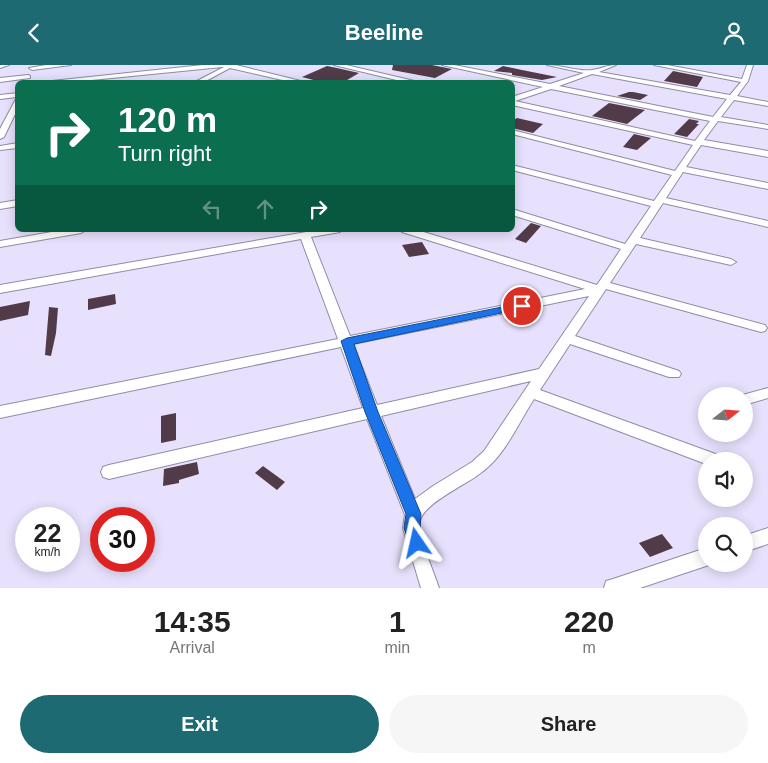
<!DOCTYPE html>
<style>
body{margin:0;font-family:Helvetica,sans-serif;background:#f6f6f6;color:#222;height:100vh;display:flex;flex-direction:column;font-size:19px;white-space:nowrap}
*{box-sizing:border-box;margin:0}
p{font-size:16px;color:#767676}
.icon{flex:none;width:28px;height:28px;fill:none;stroke:currentColor;stroke-width:2;stroke-linecap:round;stroke-linejoin:round}
.map{position:relative;height:523px;overflow:hidden}
.sheet{display:flex;flex-direction:column;background:#fff;flex:1}
.sheet>*{flex:none}
.top-card{position:absolute;left:15px;top:15px;width:500px;height:152px;border-radius:8px;box-shadow:0 2px 12px #0003;background:#0b6e4f;color:#fff;overflow:hidden}
.needle{width:32px;rotate:73deg}
.controls{position:absolute;left:698px;top:322px;display:grid;gap:10px}
.controls a{display:grid;place-items:center;width:55px;height:55px;border-radius:50%;background:#fff;box-shadow:0 2px 12px #0003;font-size:25px}
.speed{position:absolute;left:15px;top:442px;display:flex;gap:10px;font-size:25px;font-weight:700;text-align:center}
.speed>*{display:grid;place-content:center;width:65px;height:65px;border-radius:50%;background:#fff;box-shadow:0 2px 12px #0003;line-height:1}
.speed small{font-size:12px;font-weight:400}
.speed .limit{border:8px solid #d22;background:#fff;color:#111}
.pin{position:absolute;display:grid;place-items:center;width:42px;height:42px;color:#fff;margin:-21px;border:2px solid #fff;border-radius:50%;box-shadow:0 1px 5px #0007}
.me{position:absolute;width:55px;margin:-28px;rotate:349deg;stroke-linejoin:round;filter:drop-shadow(0 0 4px #0008)}
.turn{display:flex;align-items:center;gap:18px;height:105px;padding:0 20px;font-size:22px}
.turn .icon{width:65px;height:65px;stroke-width:2.5}
.turn b{display:block;font-size:35px;line-height:42px}
.lanes{display:flex;align-items:center;height:48px;padding:0 20px;background:#0003;justify-content:center;gap:25px;direction:ltr}
.lanes .off{opacity:.35}
.eta{display:flex;justify-content:space-evenly;align-items:center;height:85px;text-align:center}
.eta b{font-size:30px;font-weight:600;line-height:35px}
.button{display:flex;gap:10px;margin-top:auto;padding:10px 20px}
.button a{flex:1;height:58px;border-radius:30px;background:#1e6a72;color:#fff;font-size:20px;font-weight:600;line-height:58px;text-align:center}
.button a+a{background:#f6f6f6;color:#222}
header{display:flex;justify-content:space-between;align-items:center;height:65px;padding:0 20px;background:#1e6a72;color:#fff;font-size:22px;font-weight:600}
.map>svg:first-child{display:block}
.building{fill:#523b49}
.lines{fill:none;stroke-linecap:round;stroke-linejoin:round}
.minor-casing{stroke:#928ba5;stroke-width:2}
.minor{fill:#fff;fill-rule:evenodd}
.route{fill:#1a73e8;stroke:#114b97}
</style>
<header><svg class="icon" aria-label="back" viewBox="0 0 24 24"><path d="M15 5l-7 7 7 7"/></svg>Beeline<svg class="icon" aria-label="person" viewBox="0 0 24 24"><circle cx="12" cy="8" r="4"/><path d="M4 21q1-7 8-7t8 7"/></svg></header>
<div class="map">
<svg width="768" height="523" viewBox="0 0 768 523">
<rect width="100%" height="100%" fill="#e8e1fd"/>
<g class="building">
<polygon points="393,0 432,0 452,4 435,13 392,5"/>
<polygon points="327,1 337,3 359,8 342,18 325,18 302,12"/>
<polygon points="503,1 522,5 557,12 542,15 512,10 512,8 494,6"/>
<polygon points="673,6 703,12 697,22 664,16"/>
<polygon points="629,27 633,27 648,30 640,35 617,31"/>
<polygon points="609,38 645,45 627,59 592,51"/>
<polygon points="517,53 543,59 533,68 512,63 512,56"/>
<polygon points="689,54 699,56 696,59 699,59 687,72 674,69"/>
<polygon points="634,69 651,73 637,85 623,82"/>
<polygon points="531,158 541,161 526,178 515,174"/>
<polygon points="422,177 429,189 409,192 402,180"/>
<polygon points="115,229 116,239 88,245 88,234"/>
<polygon points="30,236 28,250 0,256 0,242"/>
<polygon points="49,242 58,243 56,268 51,291 45,290"/>
<polygon points="176,348 176,375 161,378 161,351"/>
<polygon points="197,397 199,409 179,415 179,418 163,421 164,404"/>
<polygon points="263,401 285,417 277,425 255,408"/>
<polygon points="662,469 673,483 650,492 639,478"/>
</g>
<g class="lines">
<g class="minor-casing">
<g id="minor">
<polygon points="0,0 9,0 0,3"/>
<polygon points="46,0 71,0 32,5 29,3"/>
<polygon points="203,0 236,0 309,18 295,18 230,3 202,18 193,18 224,2 222,2 62,18 33,18"/>
<polygon points="334,0 346,0 423,18 409,18"/>
<path d="M442,0H454L550,19L584,8L547,0C560,0 581,7 592,5C601,4 607,0 616,0L599,7L730,30L741,17L654,0H667L742,14L747,0H753L748,16L737,31L768,37V41L734,35L721,52L768,60V64L718,56L704,75L768,86V92L701,80L686,102L768,118V124L683,107L666,133L768,156V162L663,138L640,173L731,194L736,197L731,200L636,179L610,218L765,260L767,263L765,266L761,267L606,224L575,271L679,306L681,309L679,312H669L570,279L540,325L721,391L723,396H706V399L534,334C517,360 505,392 478,410C465,420 421,440 420,457C418,472 434,507 439,523H421L403,463L405,450L367,354L109,414L103,412L101,407L103,402L109,400L363,343L341,282L0,353V341L338,274L301,174L0,228V220L318,165H341L340,167L311,172L350,271L585,224L402,167L401,165H417L597,220L621,184L512,150V144L625,179L651,141L512,105V100L654,136L672,110L512,69V65L675,106L693,80L512,40V32L543,22ZM592,9L727,34L713,52L559,21ZM551,24L710,56L695,76L515,36ZM589,231L539,304L377,340L353,279ZM531,316L484,386L472,397L433,421L415,434L381,351Z"/>
<polygon points="28,10 30,11 30,13 0,17 0,13"/>
<polygon points="18,28 18,43 4,72 0,74 0,64 17,32 0,34 0,30"/>
<polygon points="18,78 18,83 0,85 0,81"/>
<polygon points="18,135 18,141 0,144 0,138"/>
<polygon points="63,165 86,165 81,168 0,182 0,176"/>
<polygon points="768,323 768,333 744,340 744,331 739,331"/>
<polygon points="768,463 768,479 744,487 744,471"/>
<polygon points="706,483 706,499 711,499 706,501 640,523 604,523 606,516 613,514"/>
</g>
</g>
<use href="#minor" class="minor"/>
</g>
<polygon class="route" points="522,238 527,241 525,243 354,279 378,347 421,449 420,463 425,478 422,483 417,485 411,483 404,463 406,449 365,347 341,276 347,273"/>
</svg>
<div class="controls">
<a><svg class="needle" viewBox="-14 -14 28 28"><path d="M0-13l5 13h-10z" fill="#e53935"/><path d="M0 13l5-13h-10z" fill="#767676"/></svg></a>
<a><svg class="icon" aria-label="sound" viewBox="0 0 24 24"><path d="M4 9h4l5-4v14l-5-4H4zM17 9q2 3 0 6"/></svg></a>
<a><svg class="icon" aria-label="search" viewBox="0 0 24 24"><circle cx="10" cy="10" r="6"/><path d="M15 15l6 6"/></svg></a>
</div>
<div class="speed"><div>22<small>km/h</small></div><div class="limit">30</div></div>
<div class="pin" style="left:522px;top:241px;background:#d93025"><svg class="icon" aria-label="arrive" viewBox="0 0 24 24"><path d="M6 21V4h12l-3 4 3 4H6"/></svg></div>
<svg class="me" style="left:417px;top:478px" viewBox="-20 -20 40 40"><path d="M0-17L14 15 0 8-14 15z" fill="#1a73e8" stroke="#fff" stroke-width="4"/></svg>
<div class="top-card">
<div class="turn"><svg class="icon" aria-label="right" viewBox="0 0 24 24"><path d="M7 20v-9h11M14 6l5 5-5 5"/></svg><div><b>120 m</b>Turn right</div></div>
<div class="lanes"><svg class="icon off" aria-label="left" viewBox="0 0 24 24"><path d="M17 20v-9H6M10 6l-5 5 5 5"/></svg><svg class="icon off" aria-label="ahead" viewBox="0 0 24 24"><path d="M12 20V5M6 11l6-6 6 6"/></svg><svg class="icon" aria-label="right" viewBox="0 0 24 24"><path d="M7 20v-9h11M14 6l5 5-5 5"/></svg></div>
</div>
</div>
<section class="sheet">
<div class="eta">
<div><b>14:35</b><p>Arrival</p></div>
<div><b>1</b><p>min</p></div>
<div><b>220</b><p>m</p></div>
</div>
<div class="button"><a>Exit</a><a>Share</a></div>
</section>
